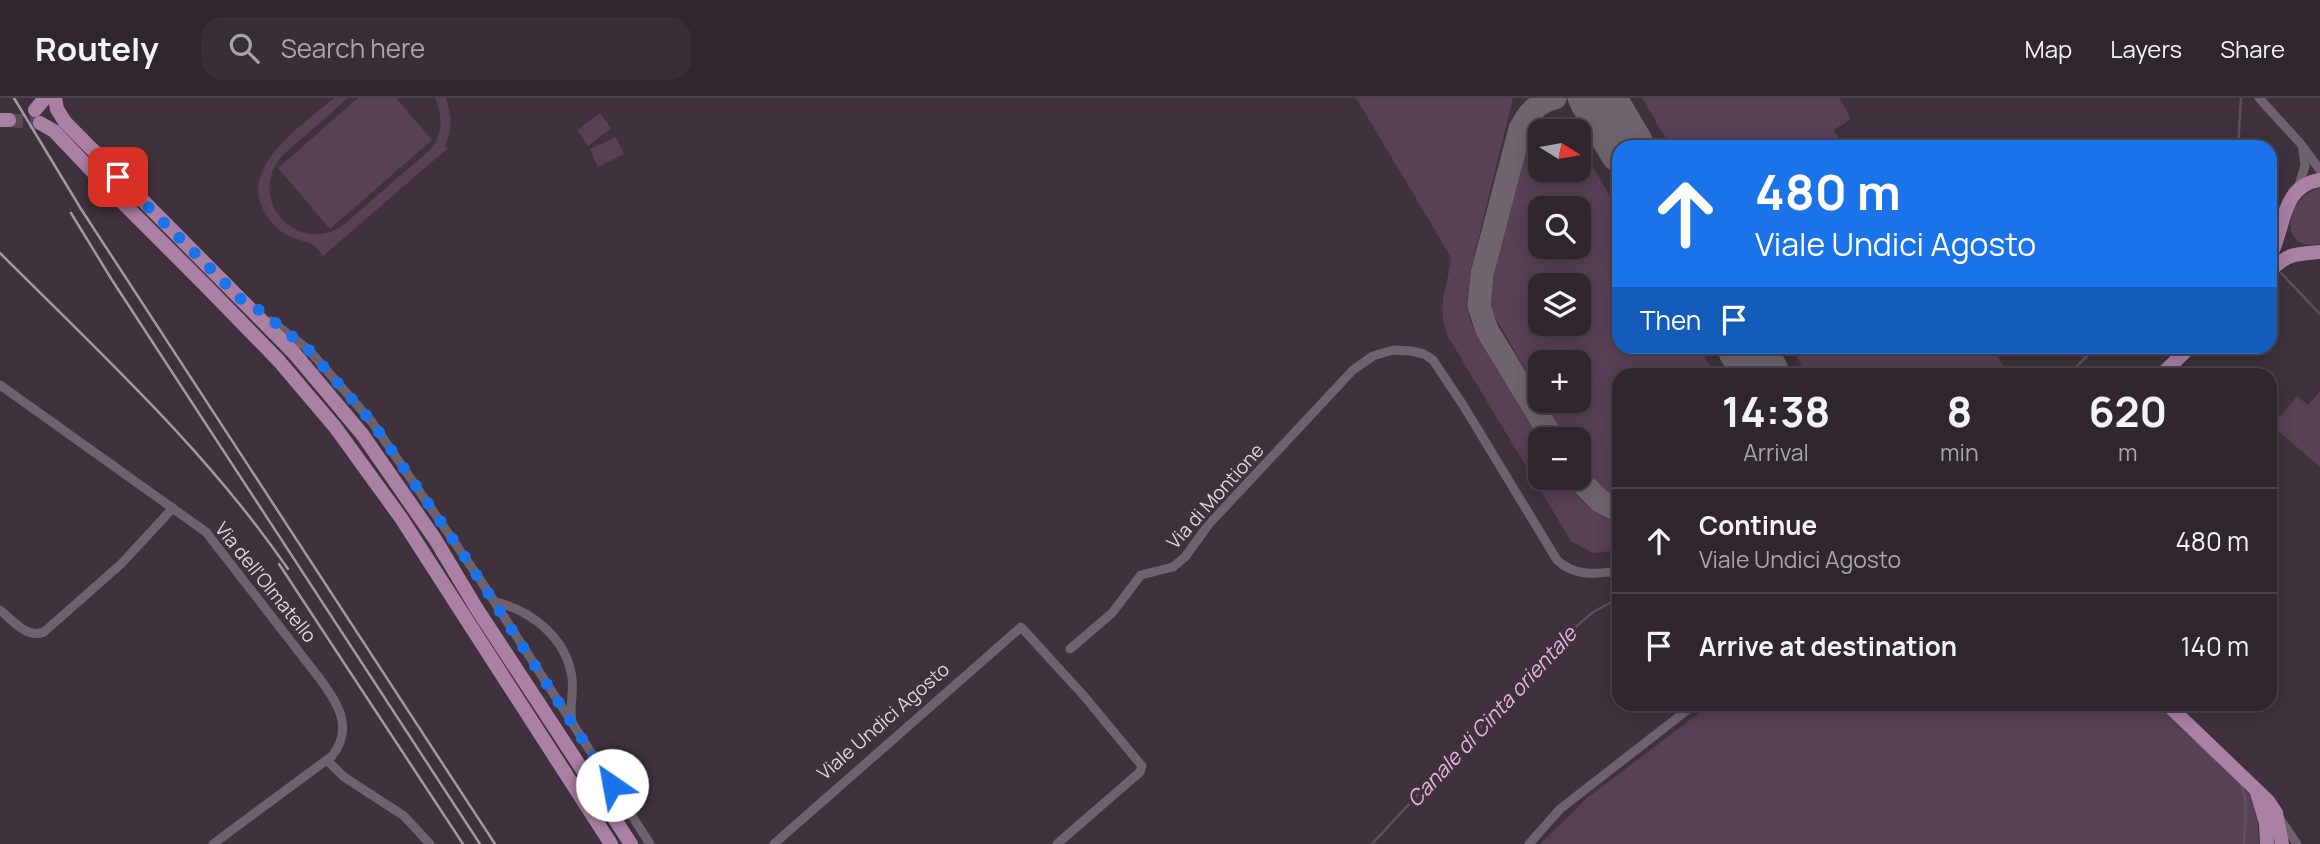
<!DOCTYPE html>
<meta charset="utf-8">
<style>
body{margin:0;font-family:Manrope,sans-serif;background:#372e36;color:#f1f3f6;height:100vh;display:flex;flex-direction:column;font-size:26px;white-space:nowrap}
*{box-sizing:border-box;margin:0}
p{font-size:23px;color:#a7a5aa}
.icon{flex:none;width:38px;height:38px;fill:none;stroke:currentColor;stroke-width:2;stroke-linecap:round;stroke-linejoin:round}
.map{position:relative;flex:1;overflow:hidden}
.drawer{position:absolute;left:1612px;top:270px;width:665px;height:343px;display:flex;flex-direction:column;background:#2f262e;border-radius:21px;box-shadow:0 4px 18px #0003,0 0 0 2px #4a434a}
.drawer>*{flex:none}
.hud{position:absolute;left:1612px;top:42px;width:665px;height:214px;border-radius:21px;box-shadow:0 4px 18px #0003,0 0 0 2px #4a434a;background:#1a73e8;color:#fff;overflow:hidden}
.needle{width:46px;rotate:101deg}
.tools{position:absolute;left:1528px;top:21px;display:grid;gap:14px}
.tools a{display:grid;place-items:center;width:63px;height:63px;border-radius:14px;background:#2f262e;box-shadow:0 4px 18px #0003,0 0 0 2px #4a434a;font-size:35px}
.pin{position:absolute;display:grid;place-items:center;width:60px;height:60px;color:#fff;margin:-30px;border-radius:14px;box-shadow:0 4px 10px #0006}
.me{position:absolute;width:77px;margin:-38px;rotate:327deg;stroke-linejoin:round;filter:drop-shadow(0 0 5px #0008)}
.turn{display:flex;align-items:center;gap:24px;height:147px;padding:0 28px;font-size:32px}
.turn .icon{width:91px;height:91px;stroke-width:2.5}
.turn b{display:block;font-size:49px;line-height:60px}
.then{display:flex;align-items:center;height:66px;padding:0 28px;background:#0003;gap:14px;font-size:26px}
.eta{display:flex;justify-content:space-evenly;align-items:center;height:119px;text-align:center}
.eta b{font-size:42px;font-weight:700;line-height:49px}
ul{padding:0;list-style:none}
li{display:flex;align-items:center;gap:21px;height:105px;padding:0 28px;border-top:2px solid #4a434a}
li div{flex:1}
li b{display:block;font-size:26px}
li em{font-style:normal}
header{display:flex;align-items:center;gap:42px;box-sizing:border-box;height:98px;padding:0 35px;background:#2f262e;border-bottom:2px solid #4a434a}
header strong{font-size:33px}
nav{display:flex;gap:38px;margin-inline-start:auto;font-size:24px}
.search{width:490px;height:63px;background:#372e36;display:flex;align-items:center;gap:18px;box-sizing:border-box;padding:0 24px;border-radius:21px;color:#a7a5aa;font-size:26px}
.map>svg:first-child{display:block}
.green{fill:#584055;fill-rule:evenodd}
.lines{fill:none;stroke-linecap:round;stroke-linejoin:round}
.stream{stroke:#614e5f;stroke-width:2.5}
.taxiway{stroke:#70656f;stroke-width:23}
.runway{stroke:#70656f;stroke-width:56}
.primary-tunnel{stroke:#574b55;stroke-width:14;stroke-dasharray:14 7;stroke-linecap:butt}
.street{stroke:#70616e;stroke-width:9}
.primary{stroke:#ab80a5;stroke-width:14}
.rail{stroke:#a298a1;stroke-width:2.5}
.route{stroke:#1a73e8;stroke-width:12;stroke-dasharray:0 21.6}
.labels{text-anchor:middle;stroke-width:7;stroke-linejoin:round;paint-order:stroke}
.street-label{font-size:19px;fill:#dfd6de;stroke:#3f323d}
.water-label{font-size:21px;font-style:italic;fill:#e6b4df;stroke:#3f323d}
</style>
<header>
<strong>Routely</strong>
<div class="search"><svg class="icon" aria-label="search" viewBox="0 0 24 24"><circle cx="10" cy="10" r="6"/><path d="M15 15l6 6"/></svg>Search here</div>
<nav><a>Map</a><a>Layers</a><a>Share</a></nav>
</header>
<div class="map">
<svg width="2320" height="746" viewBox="0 0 2320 746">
<rect width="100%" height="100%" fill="#3f323d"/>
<g class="green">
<path d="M334,0H348L282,58C246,100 294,156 341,129L431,51C443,36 443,17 435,0H446L451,21L449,38L445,48L447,51L323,158C320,154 316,148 312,146C297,140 287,141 274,127C226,76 299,30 334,0Z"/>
<polygon points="358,0 396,0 432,42 330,131 278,70"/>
<path d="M1356,0H1513L1470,175L1467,210L1471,225L1541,341L1540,380H1564C1577,401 1595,417 1619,425V452L1593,455L1571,443L1447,237C1436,206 1448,190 1451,159Z"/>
<polygon points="1642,0 1839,0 1851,21 1834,32 1844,49 1671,49"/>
<polygon points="600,15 611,30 588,48 577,32"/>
<path d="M1562,18L1571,33H1540V72H1578L1579,45L1619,113V248L1700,249L1714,276H1619V401L1600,391L1583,372L1579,365L1578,341H1565L1543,303H1578V264H1540V298L1494,217L1488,198L1528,42L1542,25ZM1540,110H1578V149H1540ZM1540,187H1578V226H1540Z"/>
<polygon points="616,39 624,56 598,69 590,51"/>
<path d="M2320,90V146C2277,154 2284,99 2320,90Z"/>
<polygon points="1790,249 1992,249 2008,276 1807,276"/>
<polygon points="2320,293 2320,369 2272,328 2297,298 2308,307"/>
<polygon points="1711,606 2163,606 2256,701 2259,746 1540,746 1587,700"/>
</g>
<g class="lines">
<g class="stream">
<polyline points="2238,49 2241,0"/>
<polyline points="2281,175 2320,216"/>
<polyline points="2069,276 2097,248"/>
<polyline points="2196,643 2216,663"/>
<path d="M2239,684C2250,698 2244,729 2244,746"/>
<polyline points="1372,746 1563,540 1593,514 1619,500"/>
</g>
<g class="taxiway">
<polyline points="1579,0 1605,14"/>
<polyline points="1746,250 1759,276"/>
<path d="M1553,341L1487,232L1479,208L1482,176L1520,31C1528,15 1537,5 1555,0"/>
<polyline points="1577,380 1600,403 1619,413"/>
</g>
<g class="runway">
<polyline points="1597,0 1626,49"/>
<polyline points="1745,248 1761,276"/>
</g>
<polyline class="primary-tunnel" points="9,22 40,25"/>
<g class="street">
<polyline points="2259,0 2300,45 2320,72"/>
<polyline points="2298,90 2305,68 2303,53"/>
<polyline points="271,223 308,251 372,324 481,483 650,746"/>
<path d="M0,287L206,434L320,581C338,605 354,631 332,658L213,746"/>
<path d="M495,504C532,512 567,541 572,580C574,595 569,610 572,624"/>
<path d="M0,512C12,522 27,541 44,534L121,466L173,410"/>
<path d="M1070,551L1112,515L1141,477L1173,469L1185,459L1209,426L1353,272L1373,258L1393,252L1411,253L1424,256L1433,262L1463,307L1557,462C1575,479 1596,476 1619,473"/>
<polyline points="327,662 344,679 404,718 430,746"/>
<polyline points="2280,721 2297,746"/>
<polyline points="774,746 1021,529 1084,598 1142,668 1140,674 1057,746"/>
<polyline points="1529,746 1560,711 1695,606"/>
</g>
<g class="primary">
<polyline points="55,0 57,11 65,24 294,255 362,336 435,441 477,511 631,746"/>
<polyline points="35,12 45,0"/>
<polyline points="0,22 9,22"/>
<polyline points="40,25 54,33 108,90 203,185 279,263 335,329 401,420 611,746"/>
<path d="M2270,158C2285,132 2280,88 2320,82"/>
<path d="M2270,173C2288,155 2296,156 2320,154"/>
<polyline points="2162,276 2191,248"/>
<polyline points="2167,606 2268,703 2276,715 2282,746"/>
<polyline points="2257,694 2266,725 2267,746"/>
</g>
<g class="rail">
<polyline points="14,0 81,111 495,746"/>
<polyline points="71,115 112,182 480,746"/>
<path d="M0,155C101,256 207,353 288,471"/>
<polyline points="279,466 463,746"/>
</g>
</g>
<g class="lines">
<polyline class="route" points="118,79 246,206 254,208 308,251 372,324 463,456 612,687"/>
</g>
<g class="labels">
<g class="street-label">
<text transform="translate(1215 398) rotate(-48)" y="7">Via di Montione</text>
<text transform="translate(266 484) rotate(51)" y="7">Via dell'Olmatello</text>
<text transform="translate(883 623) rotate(-41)" y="7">Viale Undici Agosto</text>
</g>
<g class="water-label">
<text transform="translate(1492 619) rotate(-47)" y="7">Canale di Cinta orientale</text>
</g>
</g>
</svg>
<div class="tools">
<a><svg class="needle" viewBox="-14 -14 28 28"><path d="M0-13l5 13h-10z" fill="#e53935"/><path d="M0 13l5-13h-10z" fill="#a7a5aa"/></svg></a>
<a><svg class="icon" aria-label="search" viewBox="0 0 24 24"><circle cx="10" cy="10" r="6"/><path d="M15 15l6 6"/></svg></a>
<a><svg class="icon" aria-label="layers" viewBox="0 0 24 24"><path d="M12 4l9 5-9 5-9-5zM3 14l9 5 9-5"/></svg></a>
<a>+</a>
<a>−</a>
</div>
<div class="pin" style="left:118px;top:79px;background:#d93025"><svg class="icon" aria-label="arrive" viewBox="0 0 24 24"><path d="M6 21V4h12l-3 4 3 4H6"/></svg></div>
<svg class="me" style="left:612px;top:687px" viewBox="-20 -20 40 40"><circle r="19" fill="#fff"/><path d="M0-13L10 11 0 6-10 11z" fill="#1a73e8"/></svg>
<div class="hud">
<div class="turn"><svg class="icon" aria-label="ahead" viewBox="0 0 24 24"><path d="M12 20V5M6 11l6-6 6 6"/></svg><div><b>480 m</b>Viale Undici Agosto</div></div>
<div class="then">Then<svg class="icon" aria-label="arrive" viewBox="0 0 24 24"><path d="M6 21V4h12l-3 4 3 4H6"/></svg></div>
</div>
<section class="drawer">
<div class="eta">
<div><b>14:38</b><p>Arrival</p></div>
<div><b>8</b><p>min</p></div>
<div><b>620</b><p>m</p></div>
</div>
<ul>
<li><svg class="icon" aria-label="ahead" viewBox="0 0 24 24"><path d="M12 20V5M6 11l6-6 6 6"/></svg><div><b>Continue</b><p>Viale Undici Agosto</p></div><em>480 m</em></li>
<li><svg class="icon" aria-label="arrive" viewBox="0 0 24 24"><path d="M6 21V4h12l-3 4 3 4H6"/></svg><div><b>Arrive at destination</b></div><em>140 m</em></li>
</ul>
</section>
</div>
